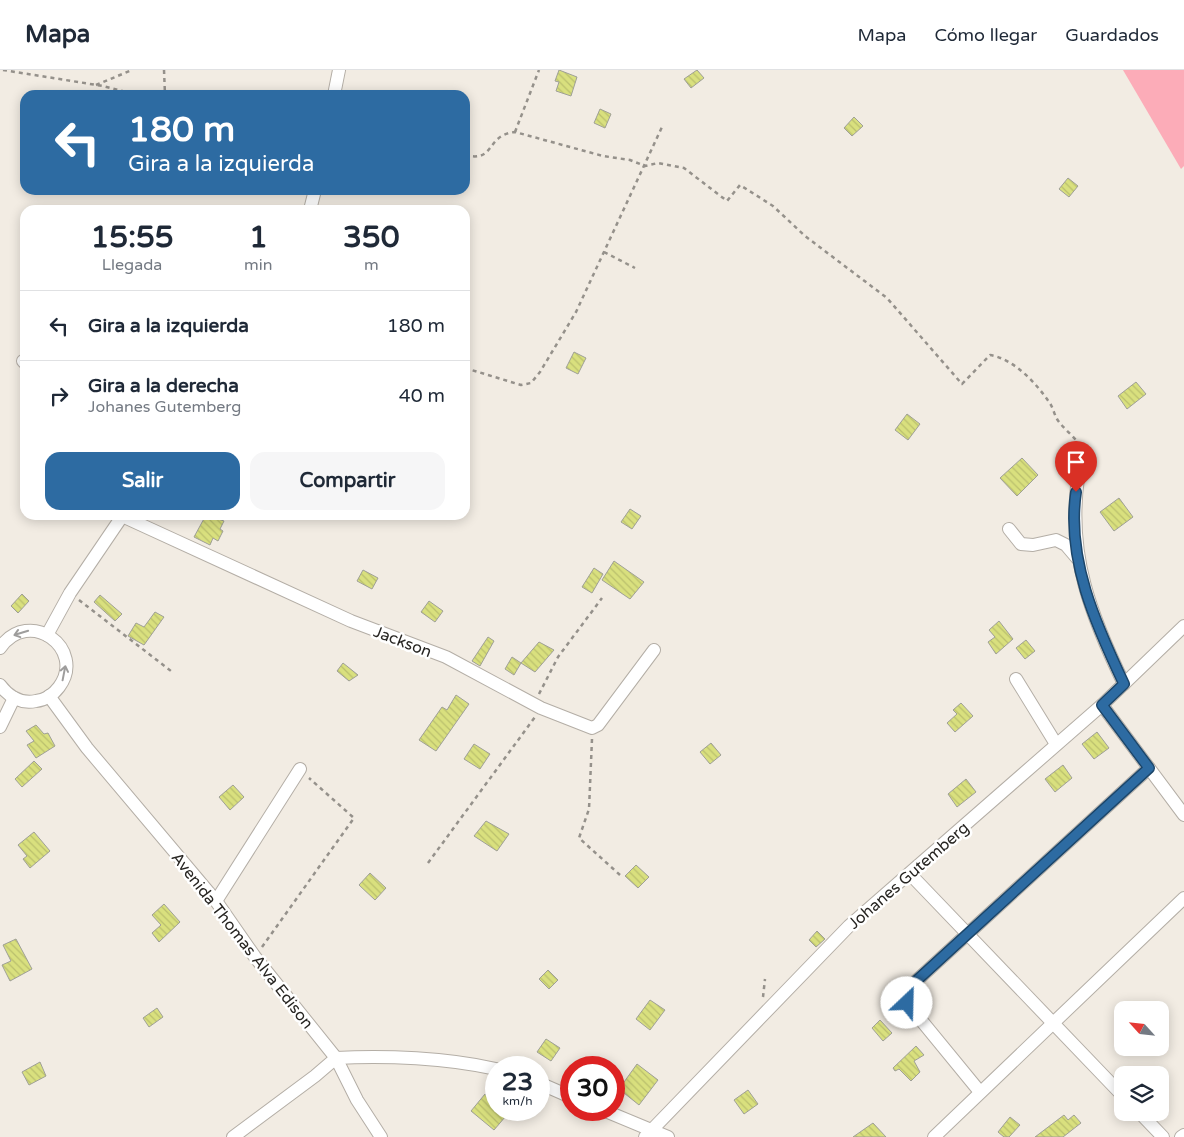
<!DOCTYPE html>
<html lang="es">
<meta charset="utf-8">
<style>
body{margin:0;font-family:"Varela Round",sans-serif;background:#f6f6f7;color:#1f2937;height:100vh;display:flex;flex-direction:column;font-size:19px;white-space:nowrap}
*{box-sizing:border-box;margin:0}
p{font-size:16px;color:#747a83}
.icon{flex:none;width:28px;height:28px;fill:none;stroke:currentColor;stroke-width:2;stroke-linecap:round;stroke-linejoin:round}
.map{position:relative;flex:1;overflow:hidden}
.details{position:absolute;left:20px;top:135px;width:450px;height:315px;display:flex;flex-direction:column;background:#fff;border-radius:15px;box-shadow:0 2px 12px #0003}
.details>*{flex:none}
.guide{position:absolute;left:20px;top:20px;width:450px;height:105px;border-radius:15px;box-shadow:0 2px 12px #0003;background:#2d6ba2;color:#fff;overflow:hidden}
.needle{width:32px;rotate:297deg}
.fabs{position:absolute;left:1114px;top:931px;display:grid;gap:10px}
.fabs a{display:grid;place-items:center;width:55px;height:55px;border-radius:10px;background:#fff;box-shadow:0 2px 12px #0003;font-size:25px}
.speed{position:absolute;left:485px;top:986px;display:flex;gap:10px;font-size:25px;font-weight:700;text-align:center}
.speed>*{display:grid;place-content:center;width:65px;height:65px;border-radius:50%;background:#fff;box-shadow:0 2px 12px #0003;line-height:1}
.speed small{font-size:12px;font-weight:400}
.speed .limit{border:8px solid #d22;background:#fff;color:#111}
.pin{position:absolute;display:grid;place-items:center;width:42px;height:42px;color:#fff;margin:-51px -21px;border-radius:50% 50% 50% 0;rotate:-45deg;box-shadow:0 0 5px #0007}
.pin .icon{rotate:45deg}
.me{position:absolute;width:55px;margin:-28px;rotate:24deg;stroke-linejoin:round;filter:drop-shadow(0 0 4px #0008)}
.turn{display:flex;align-items:center;gap:18px;height:105px;padding:0 25px;font-size:22px}
.turn .icon{width:65px;height:65px;stroke-width:2.5}
.turn b{display:block;font-size:35px;line-height:42px}
.eta{display:flex;justify-content:space-evenly;align-items:center;height:85px;text-align:center}
.eta b{font-size:30px;font-weight:700;line-height:35px}
.action{display:flex;gap:10px;margin-top:auto;padding:10px 25px}
.action a{flex:1;height:58px;border-radius:15px;background:#2d6ba2;color:#fff;font-size:20px;font-weight:700;line-height:58px;text-align:center}
.action a+a{background:#f6f6f7;color:#1f2937}
ul{padding:0;list-style:none}
li{display:flex;align-items:center;gap:15px;height:70px;padding:0 25px;border-top:1px solid #e0e1e3}
li div{flex:1}
li b{display:block;font-size:19px}
li em{font-style:normal}
header{display:flex;align-items:center;gap:30px;box-sizing:border-box;height:70px;padding:0 25px;background:#fff;border-bottom:1px solid #e0e1e3}
header strong{font-size:24px}
nav{display:flex;gap:28px;margin-inline-start:auto;font-size:18px}
.map>svg:first-child{display:block}
.pitch{fill:#fcacb8}
.building{fill:url(#building-back-hatch);stroke:#9fa097}
.lines{fill:none;stroke-linecap:round;stroke-linejoin:round}
.minor-casing{stroke:#b4aea6;stroke-width:14}
.path{stroke:#95918b;stroke-width:2.5;stroke-dasharray:4 4;stroke-linecap:butt}
.minor{stroke:#fff;stroke-width:12}
.oneway{stroke:#9e9d9c}
.route-casing{stroke:#1d4669;stroke-width:12}
.route{stroke:#2d6ba2;stroke-width:9}
.labels{text-anchor:middle;stroke-width:5;stroke-linejoin:round;paint-order:stroke}
.street-label{font-size:16px;fill:#272522;stroke:#fff}
</style>
<header>
<strong>Mapa</strong>
<nav><a>Mapa</a><a>Cómo llegar</a><a>Guardados</a></nav>
</header>
<div class="map">
<svg width="1184" height="1067" viewBox="0 0 1184 1067">
<defs>
<pattern id="building-back-hatch" width="6" height="6" patternUnits="userSpaceOnUse" patternTransform="scale(1.25)"><rect width="6" height="6" fill="#d9e07e"/><path d="M-1 5l2 2M0 0l6 6M5-1l2 2" fill="none" stroke="#bac06d"/></pattern>
</defs>
<rect width="100%" height="100%" fill="#f2ece3"/>
<polygon class="pitch" points="1123,0 1184,0 1184,96 1181,99"/>
<g class="building">
<polygon points="559,0 577,7 571,26 556,21 559,12 555,11"/>
<polygon points="697,0 704,8 691,18 684,9"/>
<polygon points="600,39 611,44 605,58 594,53"/>
<polygon points="854,47 863,56 852,66 844,58"/>
<polygon points="1068,108 1078,116 1069,127 1059,119"/>
<polygon points="574,282 586,288 578,304 566,298"/>
<polygon points="1136,312 1146,324 1127,339 1118,326"/>
<polygon points="907,344 920,354 908,370 895,360"/>
<polygon points="1022,388 1038,405 1017,426 1000,408"/>
<polygon points="1119,428 1133,447 1114,461 1100,442"/>
<polygon points="630,439 641,446 632,459 621,452"/>
<polygon points="206,445 224,451 220,459 223,461 218,471 213,468 210,475 194,467"/>
<polygon points="614,491 644,512 630,529 602,510"/>
<polygon points="594,498 603,504 592,523 582,517"/>
<polygon points="363,500 378,508 372,519 357,511"/>
<polygon points="22,524 29,531 18,543 11,536"/>
<polygon points="100,525 122,544 115,551 94,532"/>
<polygon points="429,531 443,541 435,552 421,542"/>
<polygon points="155,542 164,547 144,575 128,566 136,553 144,557"/>
<polygon points="999,551 1013,569 996,584 988,572 995,567 989,560"/>
<polygon points="488,567 494,571 480,596 472,591"/>
<polygon points="1026,570 1035,581 1025,589 1016,578"/>
<polygon points="539,572 554,580 535,602 521,593"/>
<polygon points="512,587 521,593 514,605 505,599"/>
<polygon points="343,593 358,605 349,611 337,601"/>
<polygon points="456,625 469,634 436,681 419,670 442,637 447,640"/>
<polygon points="961,633 973,646 955,662 947,653 957,644 953,640"/>
<polygon points="36,655 44,664 48,663 55,676 36,688 27,675 34,671 26,661"/>
<polygon points="1097,662 1109,678 1094,689 1082,674"/>
<polygon points="711,673 721,685 710,694 700,682"/>
<polygon points="474,674 490,684 480,699 464,689"/>
<polygon points="34,691 42,699 22,717 15,709"/>
<polygon points="1063,695 1072,708 1055,722 1045,709"/>
<polygon points="966,709 976,722 957,737 948,724"/>
<polygon points="233,715 244,727 230,740 219,727"/>
<polygon points="486,751 509,764 497,781 474,766"/>
<polygon points="34,762 50,781 30,798 23,789 27,786 18,775"/>
<polygon points="636,795 649,807 638,818 625,806"/>
<polygon points="370,803 386,818 375,830 359,815"/>
<polygon points="164,834 180,852 159,872 152,863 161,855 152,845"/>
<polygon points="817,861 825,869 816,877 809,870"/>
<polygon points="16,869 32,899 10,911 2,895 11,891 3,875"/>
<polygon points="548,900 558,910 549,919 539,909"/>
<polygon points="650,930 665,940 650,960 636,949"/>
<polygon points="157,938 163,947 149,957 143,948"/>
<polygon points="880,950 892,963 883,971 872,958"/>
<polygon points="546,969 560,978 551,991 537,982"/>
<polygon points="916,976 924,985 914,991 920,1002 911,1011 899,999 895,1001 893,998"/>
<polygon points="40,992 46,1006 29,1015 22,1002"/>
<polygon points="637,994 658,1010 639,1035 619,1019"/>
<polygon points="748,1020 758,1034 744,1044 734,1030"/>
<polygon points="485,1024 496,1033 496,1040 511,1040 494,1060 471,1041"/>
<polygon points="1064,1045 1068,1050 1074,1045 1081,1053 1063,1067 1035,1067"/>
<polygon points="1010,1047 1020,1055 1009,1067 1004,1067 998,1062"/>
<polygon points="873,1053 886,1067 853,1067"/>
</g>
<g class="lines">
<g class="minor-casing">
<g id="minor">
<polyline points="334,25 339,0"/>
<polyline points="310,140 315,120"/>
<polyline points="23,291 25,293"/>
<path d="M1078,408C1067,485 1091,546 1124,614"/>
<polyline points="122,446 351,551 446,587 541,638 592,658 598,655 654,580"/>
<polyline points="1009,459 1021,474 1033,475 1056,470 1066,475 1077,488"/>
<polyline points="47,565 70,523 123,445"/>
<path d="M0,578C29,536 87,579 59,617C53,625 45,630 36,631C21,634 9,627 0,615"/>
<polyline points="1016,609 1056,674"/>
<path d="M49,626L87,678L216,831L255,887L336,988C385,985 448,988 496,999"/>
<polyline points="1102,635 1184,745"/>
<polyline points="0,657 14,628"/>
<polyline points="910,804 1122,1025"/>
<polyline points="216,831 300,699"/>
<polyline points="539,1013 571,1027"/>
<polyline points="980,1022 907,933 908,923 915,912 1149,698"/>
<polyline points="603,1040 668,1067"/>
<polyline points="1139,1042 1163,1067"/>
<polyline points="233,1067 315,1006 336,988 357,1030 381,1067"/>
<polyline points="645,1067 849,856 1102,635 1184,556"/>
<polyline points="934,1067 1184,828"/>
<polyline points="1181,1067 1184,1065"/>
</g>
</g>
<g class="path">
<polyline points="3,0 103,16 138,25"/>
<polyline points="164,0 165,25"/>
<polyline points="96,15 132,0"/>
<polyline points="515,62 539,0"/>
<path d="M465,85C496,93 485,65 515,62L603,86L630,90L645,96L658,93L684,98L727,131L740,115L773,136L805,166L887,228L962,314L990,285C1014,289 1036,313 1049,332C1053,337 1054,344 1057,349C1067,365 1091,375 1082,397"/>
<polyline points="604,182 635,198"/>
<polyline points="465,298 521,315 531,313 540,302 576,242 662,57"/>
<polyline points="79,530 171,601"/>
<polyline points="539,624 558,587 602,528"/>
<polyline points="592,669 589,739 579,768 620,805"/>
<polyline points="428,793 535,647"/>
<polyline points="262,877 354,748 309,708"/>
<polyline points="763,927 765,909"/>
</g>
<use href="#minor" class="minor"/>
</g>
<defs><path id="oneway-shaft" d="M-6 0H5M1.5-3L5.5 0L1.5 3" fill="none" stroke-width="1.6" stroke-linecap="round" stroke-linejoin="round" transform="scale(1.25)"/></defs>
<g class="oneway">
<use href="#oneway-shaft" transform="translate(21 563) rotate(163)"/>
<use href="#oneway-shaft" transform="translate(64 603) rotate(-79)"/>
</g>
<g class="lines">
<g class="route-casing">
<path id="route" d="M907,933L908,923L915,912L1149,698L1102,635L1124,614C1096,555 1066,489 1076,422"/>
</g>
<use href="#route" class="route"/>
</g>
<g class="labels">
<g class="street-label">
<text transform="translate(403 571) rotate(21)" y="6">Jackson</text>
<text transform="translate(908 805) rotate(-41)" y="6">Johanes Gutemberg</text>
<text transform="translate(243 870) rotate(52)" y="6">Avenida Thomas Alva Edison</text>
</g>
</g>
</svg>
<div class="fabs">
<a><svg class="needle" viewBox="-14 -14 28 28"><path d="M0-13l5 13h-10z" fill="#e53935"/><path d="M0 13l5-13h-10z" fill="#747a83"/></svg></a>
<a><svg class="icon" aria-label="layers" viewBox="0 0 24 24"><path d="M12 4l9 5-9 5-9-5zM3 14l9 5 9-5"/></svg></a>
</div>
<div class="speed"><div>23<small>km/h</small></div><div class="limit">30</div></div>
<div class="pin" style="left:1076px;top:422px;background:#d93025"><svg class="icon" aria-label="arrive" viewBox="0 0 24 24"><path d="M6 21V4h12l-3 4 3 4H6"/></svg></div>
<svg class="me" style="left:907px;top:933px" viewBox="-20 -20 40 40"><circle r="19" fill="#fff"/><path d="M0-13L10 11 0 6-10 11z" fill="#2d6ba2"/></svg>
<div class="guide">
<div class="turn"><svg class="icon" aria-label="left" viewBox="0 0 24 24"><path d="M17 20v-9H6M10 6l-5 5 5 5"/></svg><div><b>180 m</b>Gira a la izquierda</div></div>
</div>
<section class="details">
<div class="eta">
<div><b>15:55</b><p>Llegada</p></div>
<div><b>1</b><p>min</p></div>
<div><b>350</b><p>m</p></div>
</div>
<ul>
<li><svg class="icon" aria-label="left" viewBox="0 0 24 24"><path d="M17 20v-9H6M10 6l-5 5 5 5"/></svg><div><b>Gira a la izquierda</b></div><em>180 m</em></li>
<li><svg class="icon" aria-label="right" viewBox="0 0 24 24"><path d="M7 20v-9h11M14 6l5 5-5 5"/></svg><div><b>Gira a la derecha</b><p>Johanes Gutemberg</p></div><em>40 m</em></li>
</ul>
<div class="action"><a>Salir</a><a>Compartir</a></div>
</section>
</div>
